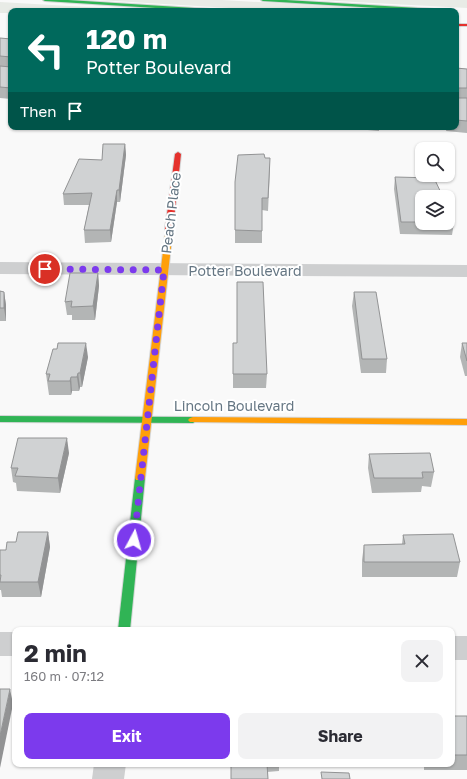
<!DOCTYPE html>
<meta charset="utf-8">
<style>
body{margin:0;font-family:"Golos Text",sans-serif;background:#f2f2f3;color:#2b2b33;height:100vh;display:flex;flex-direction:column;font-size:15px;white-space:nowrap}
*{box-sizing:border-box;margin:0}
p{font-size:13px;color:#7c7c81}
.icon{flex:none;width:22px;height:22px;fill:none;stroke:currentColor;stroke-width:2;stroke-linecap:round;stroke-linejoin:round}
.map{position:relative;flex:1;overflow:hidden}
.drawer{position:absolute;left:12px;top:627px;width:443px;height:140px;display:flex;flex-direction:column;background:#fff;border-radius:8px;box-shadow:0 1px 3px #0004}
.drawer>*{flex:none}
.top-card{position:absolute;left:8px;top:8px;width:451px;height:122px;border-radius:8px;box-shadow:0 1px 3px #0004;background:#00695c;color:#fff;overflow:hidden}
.controls{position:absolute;left:415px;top:142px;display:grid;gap:8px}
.controls a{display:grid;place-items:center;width:40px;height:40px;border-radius:8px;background:#fff;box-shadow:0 1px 3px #0004;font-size:20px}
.pin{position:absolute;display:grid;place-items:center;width:34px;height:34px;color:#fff;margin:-17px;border:2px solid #fff;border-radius:50%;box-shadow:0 1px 4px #0007}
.me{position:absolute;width:44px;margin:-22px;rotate:6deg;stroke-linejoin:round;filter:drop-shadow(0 0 3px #0008)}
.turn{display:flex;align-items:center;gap:14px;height:84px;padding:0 12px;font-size:18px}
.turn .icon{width:52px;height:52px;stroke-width:2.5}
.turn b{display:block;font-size:28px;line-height:34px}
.then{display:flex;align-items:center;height:38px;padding:0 12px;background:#0003;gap:8px;font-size:15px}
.round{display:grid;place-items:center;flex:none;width:42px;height:42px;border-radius:8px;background:#f2f2f3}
.summary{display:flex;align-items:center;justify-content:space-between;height:68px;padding:0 12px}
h1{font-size:24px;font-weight:700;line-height:30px}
.primary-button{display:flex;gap:8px;margin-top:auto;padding:8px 12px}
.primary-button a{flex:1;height:46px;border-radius:8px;background:#7c3aed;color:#fff;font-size:16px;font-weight:700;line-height:46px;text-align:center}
.primary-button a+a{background:#f2f2f3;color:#2b2b33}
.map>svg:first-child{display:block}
.green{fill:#e8ebe6}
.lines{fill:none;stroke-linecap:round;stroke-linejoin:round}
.fast-casing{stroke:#d5d6d7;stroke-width:2}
.slow-casing{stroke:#d5d6d7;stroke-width:2}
.jam-casing{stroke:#d5d6d7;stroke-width:2}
.street{fill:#cecfd0;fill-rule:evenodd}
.fast{fill:#30b455;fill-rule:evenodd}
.slow{fill:#ff9f0a;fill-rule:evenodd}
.jam{fill:#e5322d;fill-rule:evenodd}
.wall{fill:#b3b5b5}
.shaded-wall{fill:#929394}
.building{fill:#d0d2d3;stroke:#929394}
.route{stroke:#7c3aed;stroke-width:7;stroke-dasharray:0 12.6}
.labels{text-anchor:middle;stroke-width:4;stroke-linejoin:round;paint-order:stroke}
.street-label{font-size:14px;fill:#657683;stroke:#fff}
</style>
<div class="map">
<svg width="467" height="779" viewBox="0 0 467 779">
<rect width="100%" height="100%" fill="#f9f9f9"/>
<g class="green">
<polygon points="97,0 222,0 412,11 281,11"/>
<polygon points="318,0 467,0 467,8"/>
<polygon points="0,2 156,11 11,11 11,13 0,13"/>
</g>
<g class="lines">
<g class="fast-casing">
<g id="fast">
<polygon points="43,0 68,0 226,10 228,11 203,11 45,1"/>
<polygon points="261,0 286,0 451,10 453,11 427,11 263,1"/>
<polygon points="0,416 193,417 198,420 193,423 0,422"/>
<polygon points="140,475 144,476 145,478 130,630 118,630 135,478 136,476"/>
</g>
</g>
<g class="slow-casing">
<g id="slow">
<polygon points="166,227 169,227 173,229 145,478 144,480 136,480 135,478"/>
<polygon points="193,417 467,419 467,425 190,422 188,420 190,418"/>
</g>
</g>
<g class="jam-casing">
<g id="jam">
<rect x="456" y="24" width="11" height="2"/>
<polygon points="178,152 181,154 173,229 169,231 165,229 175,154"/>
</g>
</g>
<g class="street">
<polygon points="0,262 467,265 467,277 0,274"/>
<rect x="0" y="632" width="15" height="24"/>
<rect x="452" y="636" width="15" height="24"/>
<polygon points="94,764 126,764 124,779 92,779"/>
</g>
<use href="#fast" class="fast"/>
<use href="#slow" class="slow"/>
<use href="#jam" class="jam"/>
</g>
<g class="wall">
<polygon points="0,38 11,39 11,99 0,98"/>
<polygon points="456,68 467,69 467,133 446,131 447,127 456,127"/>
<polygon points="333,127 379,127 379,131"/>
<polygon points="125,144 126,155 120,202 117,202 111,242 85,243 84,230 89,205 64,205 63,194 102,160"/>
<polygon points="265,158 270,170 268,211 262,210 262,243 235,243 235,182"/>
<polygon points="395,177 422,197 422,223 448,223 448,210 454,223 452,235 400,234 394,189"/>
<polygon points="98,273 99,286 95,320 72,320 72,315 67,315 65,302"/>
<polygon points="0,291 4,292 6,305 6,321 0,321"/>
<polygon points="354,292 387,359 386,373 361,373 352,306"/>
<polygon points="462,343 467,343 467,376 465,376 460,357"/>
<polygon points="88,357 82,387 80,387 79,391 72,391 71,395 49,395 46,374"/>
<polygon points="233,374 267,374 266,388 233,388"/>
<polygon points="69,453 60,493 17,491 16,483 13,482 11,468"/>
<polygon points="369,454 434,472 431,487 422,486 421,492 372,493 368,468"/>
<polygon points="48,532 50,547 41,597 2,597 1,590 0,590 0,550 6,550 16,542"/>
<polygon points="403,535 460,562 457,577 362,577 362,560 364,545 402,544"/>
<polygon points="452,716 467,716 467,770 424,770 424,767 404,767 404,764 452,764"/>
<polygon points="231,764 279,764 279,771 267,772 268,779 231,779"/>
</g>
<g class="shaded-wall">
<polygon points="125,144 126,155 120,202 119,190"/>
<polygon points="117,190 117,202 111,242 110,230"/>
<polygon points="98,273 99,286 95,320 93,306"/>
<polygon points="4,292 6,305 6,321 4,308"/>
<polygon points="86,343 88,357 82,387 80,373"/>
<polygon points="78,373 80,387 79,391 77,377"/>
<polygon points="71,377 72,391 71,395 70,381"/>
<polygon points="67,438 69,453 60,493 58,478"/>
<polygon points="48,532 50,547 41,597 38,582"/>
<polygon points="10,689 13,704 0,768 0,736"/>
</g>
<g class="building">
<polygon points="0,38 11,39 11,88 0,87 0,66 11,67 11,57 0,56"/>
<polygon points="456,68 467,69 467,88 456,88 456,98 467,98 467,121 456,120"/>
<polygon points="103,144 125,144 119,190 117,190 110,230 84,230 92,193 63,194 79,159 102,160"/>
<polygon points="264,154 265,158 270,158 268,198 262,198 262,231 235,230 235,182 238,155"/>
<polygon points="395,177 434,178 443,197 422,197 422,222 401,222"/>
<polygon points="448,210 454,223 448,223"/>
<polygon points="70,273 98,273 93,306 71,307 72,301 65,302"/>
<polygon points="237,282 263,282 267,374 233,374 233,343 237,343"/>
<polygon points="0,291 4,292 4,308 0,308"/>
<polygon points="354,292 376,292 387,359 362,359"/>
<polygon points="58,343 86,343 80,373 78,373 77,377 71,377 70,381 48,381 50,374 46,374 53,349 57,349"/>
<polygon points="462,343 467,343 467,361"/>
<polygon points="18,438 67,438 58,478 15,476 18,468 11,468"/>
<polygon points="430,453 434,472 422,472 423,478 374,478 369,454"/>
<polygon points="18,532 48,532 38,582 0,582 1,575 0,575 0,550 6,550 7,542 16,542"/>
<polygon points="453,534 460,562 364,562 364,545 405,544 403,535"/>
<polygon points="0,689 10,689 0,736"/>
<rect x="452" y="716" width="15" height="39"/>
<polygon points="231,764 267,764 268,779 231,779"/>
<polygon points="321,772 349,773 350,779 322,779"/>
</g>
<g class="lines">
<polyline class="route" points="45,269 164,270 134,540"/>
</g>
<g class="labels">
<g class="street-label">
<text transform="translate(171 213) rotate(-83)" y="5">Peach Place</text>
<text x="245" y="276">Potter Boulevard</text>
<text x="234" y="411">Lincoln Boulevard</text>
</g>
</g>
</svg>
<div class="controls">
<a><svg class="icon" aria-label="search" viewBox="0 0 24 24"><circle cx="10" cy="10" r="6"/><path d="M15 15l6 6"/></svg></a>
<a><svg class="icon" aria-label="layers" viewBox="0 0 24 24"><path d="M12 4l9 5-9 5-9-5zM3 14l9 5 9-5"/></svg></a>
</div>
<div class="pin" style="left:45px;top:269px;background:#d93025"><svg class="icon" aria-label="arrive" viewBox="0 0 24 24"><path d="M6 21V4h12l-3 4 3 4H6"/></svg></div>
<svg class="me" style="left:134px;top:540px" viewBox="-20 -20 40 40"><circle r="17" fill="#7c3aed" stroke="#fff" stroke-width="3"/><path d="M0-11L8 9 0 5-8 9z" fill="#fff"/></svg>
<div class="top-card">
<div class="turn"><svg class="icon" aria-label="left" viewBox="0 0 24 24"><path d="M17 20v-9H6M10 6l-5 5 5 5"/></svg><div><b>120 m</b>Potter Boulevard</div></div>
<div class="then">Then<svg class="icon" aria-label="arrive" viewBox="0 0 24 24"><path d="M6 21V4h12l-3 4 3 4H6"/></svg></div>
</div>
<section class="drawer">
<div class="summary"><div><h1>2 min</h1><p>160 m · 07:12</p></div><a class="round"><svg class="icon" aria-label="close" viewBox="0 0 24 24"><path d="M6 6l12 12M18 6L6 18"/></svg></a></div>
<div class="primary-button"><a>Exit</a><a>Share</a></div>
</section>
</div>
